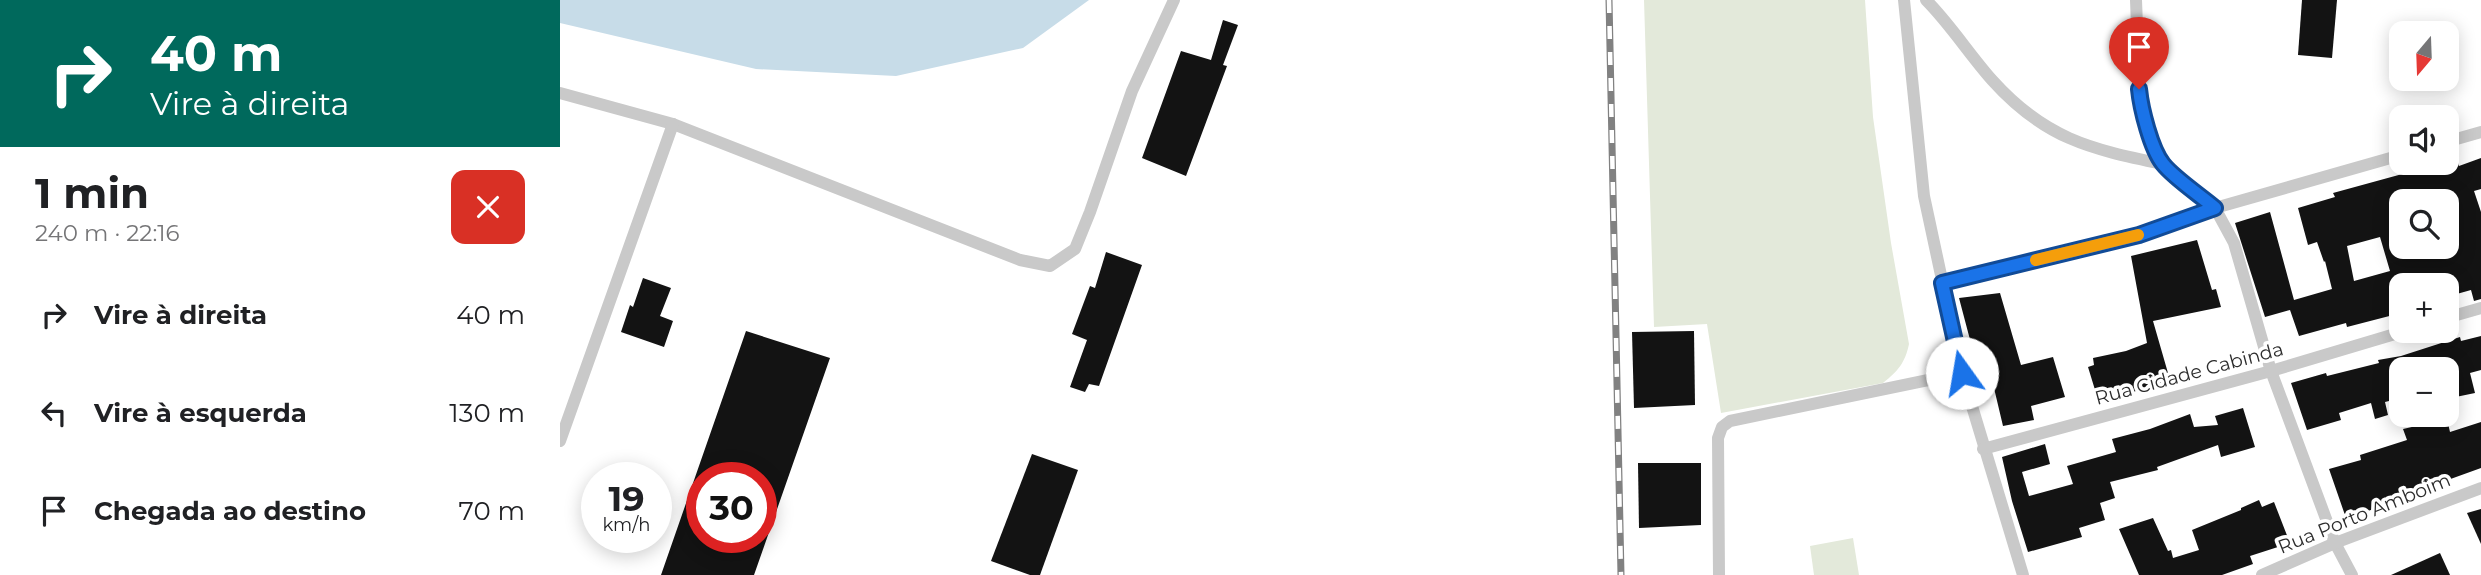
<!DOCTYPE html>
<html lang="pt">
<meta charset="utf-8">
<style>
body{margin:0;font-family:Montserrat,sans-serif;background:#f6f6f6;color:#202124;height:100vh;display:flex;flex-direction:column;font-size:26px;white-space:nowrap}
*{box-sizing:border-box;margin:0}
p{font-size:23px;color:#757577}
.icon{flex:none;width:38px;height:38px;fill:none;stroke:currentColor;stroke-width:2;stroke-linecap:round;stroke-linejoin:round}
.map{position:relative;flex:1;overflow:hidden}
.drawer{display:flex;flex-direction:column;background:#fff;width:560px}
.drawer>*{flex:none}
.guide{background:#00695c;color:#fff;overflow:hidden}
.needle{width:46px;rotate:199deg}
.buttons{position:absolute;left:1829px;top:21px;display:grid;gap:14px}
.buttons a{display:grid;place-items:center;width:70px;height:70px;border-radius:14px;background:#fff;box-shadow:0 4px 18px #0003;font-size:35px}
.speed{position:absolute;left:21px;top:462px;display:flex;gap:14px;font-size:35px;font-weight:700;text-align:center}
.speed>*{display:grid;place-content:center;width:91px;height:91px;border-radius:50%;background:#fff;box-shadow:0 4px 18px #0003;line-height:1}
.speed small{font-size:18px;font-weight:400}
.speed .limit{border:10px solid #d22;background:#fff;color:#111}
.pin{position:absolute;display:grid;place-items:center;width:60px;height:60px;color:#fff;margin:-72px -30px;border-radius:50% 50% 50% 0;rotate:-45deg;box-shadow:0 0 7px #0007}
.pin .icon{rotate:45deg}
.me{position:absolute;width:77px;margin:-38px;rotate:347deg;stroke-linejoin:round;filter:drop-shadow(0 0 5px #0008)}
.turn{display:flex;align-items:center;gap:24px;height:147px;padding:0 35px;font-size:32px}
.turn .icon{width:91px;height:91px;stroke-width:2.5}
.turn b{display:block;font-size:49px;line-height:60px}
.round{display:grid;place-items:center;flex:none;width:74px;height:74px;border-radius:14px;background:#f6f6f6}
.headline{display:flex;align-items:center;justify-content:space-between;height:119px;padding:0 35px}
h1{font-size:42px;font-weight:700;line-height:52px}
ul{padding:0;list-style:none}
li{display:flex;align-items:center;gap:21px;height:98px;padding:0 35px}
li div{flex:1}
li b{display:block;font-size:26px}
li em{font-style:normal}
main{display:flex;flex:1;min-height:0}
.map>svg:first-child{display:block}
.green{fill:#e3e9da}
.water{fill:#c7dce8}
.building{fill:#131313;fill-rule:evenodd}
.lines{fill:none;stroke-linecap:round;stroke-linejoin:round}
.street{stroke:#c9c9c9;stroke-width:12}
.rail-casing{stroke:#818181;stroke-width:7}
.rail{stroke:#fff;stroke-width:4.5;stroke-dasharray:13;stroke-linecap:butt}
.route-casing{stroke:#114b97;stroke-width:18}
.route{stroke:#1a73e8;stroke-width:12}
.slow{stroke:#f59e0b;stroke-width:12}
.labels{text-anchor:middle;stroke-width:7;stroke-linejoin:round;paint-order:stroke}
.street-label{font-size:19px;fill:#2c2c2c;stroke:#fff}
</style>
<main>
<section class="drawer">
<div class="guide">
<div class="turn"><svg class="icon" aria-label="right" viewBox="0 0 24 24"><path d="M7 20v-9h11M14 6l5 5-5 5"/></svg><div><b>40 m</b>Vire à direita</div></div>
</div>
<div class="headline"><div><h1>1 min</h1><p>240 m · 22:16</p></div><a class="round" style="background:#d93025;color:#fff"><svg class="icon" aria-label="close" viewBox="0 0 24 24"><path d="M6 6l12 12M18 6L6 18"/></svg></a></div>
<ul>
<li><svg class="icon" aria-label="right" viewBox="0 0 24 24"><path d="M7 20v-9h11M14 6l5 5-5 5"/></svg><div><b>Vire à direita</b></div><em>40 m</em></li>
<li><svg class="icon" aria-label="left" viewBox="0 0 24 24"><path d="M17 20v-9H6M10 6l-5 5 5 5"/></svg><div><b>Vire à esquerda</b></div><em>130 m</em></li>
<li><svg class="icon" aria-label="arrive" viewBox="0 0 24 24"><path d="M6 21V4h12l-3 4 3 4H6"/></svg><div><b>Chegada ao destino</b></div><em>70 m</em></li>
</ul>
</section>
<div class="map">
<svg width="1921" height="575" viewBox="0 0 1921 575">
<rect width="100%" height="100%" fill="#fff"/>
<g class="green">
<path d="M1084,0H1305L1313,117L1331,243L1349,344C1345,363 1338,371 1323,383L1161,413L1147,324L1094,327Z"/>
<polygon points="1293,538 1299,575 1254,575 1250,546"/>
</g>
<polygon class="water" points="0,0 529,0 463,48 336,76 196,69 0,23"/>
<g class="building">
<polygon points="1742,0 1777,0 1772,58 1738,55"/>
<polygon points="663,20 678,25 663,65 667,66 626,176 582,158 621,51 651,60"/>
<path d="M1921,158V189L1914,191L1921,212V299L1914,301L1911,290L1886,297V285H1841V313L1787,327L1786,323L1739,336L1730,310L1705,317L1675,223L1710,212L1734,300L1772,289L1765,261L1764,262L1757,242L1748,245L1738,208L1775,197L1773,193L1897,159L1899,166ZM1841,201H1886V229L1892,247H1841ZM1820,237L1830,271L1794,281L1787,246Z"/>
<polygon points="1637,240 1652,290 1656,289 1661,307 1593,321 1610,380 1539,403 1528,367 1534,365 1533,358 1566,351 1587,343 1571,256"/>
<polygon points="546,252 582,265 539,386 529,384 525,392 510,387 527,340 512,334 530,286 535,288"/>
<polygon points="83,278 111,288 100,316 113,321 104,347 61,332 70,305 73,307"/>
<polygon points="1440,293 1461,365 1493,357 1505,397 1471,406 1474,420 1443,426 1429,367 1418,370 1399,298"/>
<path d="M186,331L270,358L194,575H101ZM142,478H201V537H142Z"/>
<polygon points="1134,331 1135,405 1074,408 1072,332"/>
<polygon points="1921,336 1921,370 1910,373 1915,393 1886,399 1886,369 1841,369 1841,398 1825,402 1828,415 1815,419 1811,403 1779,413 1781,420 1747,430 1731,383 1766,373 1767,376 1819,363 1818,360 1841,356 1900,337 1901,341"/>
<polygon points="1683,408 1695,447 1661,457 1658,445 1597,467 1598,470 1550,482 1555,498 1540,503 1545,520 1519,528 1522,537 1468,552 1452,501 1442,457 1485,444 1490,464 1462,472 1469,496 1513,484 1507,466 1556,452 1552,439 1590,429 1630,414 1634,427 1658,425 1655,416"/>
<polygon points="1887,419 1890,432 1921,422 1921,468 1813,507 1814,509 1786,518 1769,469 1801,460 1800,455 1847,440 1843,429"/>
<polygon points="472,454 518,470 480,575 470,575 431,561"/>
<polygon points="1078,463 1141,463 1141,525 1079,528"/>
<polygon points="1699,500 1702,507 1714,502 1730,543 1690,556 1693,564 1662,575 1579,575 1559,529 1593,518 1608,551 1611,550 1613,558 1639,550 1632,530 1681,510 1681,508"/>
<polygon points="1921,509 1921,544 1907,513"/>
<polygon points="1880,553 1890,575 1831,575"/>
</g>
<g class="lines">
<g class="street">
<polyline points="1344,0 1364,196 1402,373 1463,575"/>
<path d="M1366,0C1390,24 1409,54 1432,80C1484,138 1529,149 1603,164"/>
<polyline points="1576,0 1580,105 1588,130 1603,164 1655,208 1674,243 1711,371 1775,543 1792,575"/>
<polyline points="0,93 113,124 460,260 490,266 515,249 530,212 572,91 614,0"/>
<polyline points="1886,142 1921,132"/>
<polyline points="1382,283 1579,235 1655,208 1841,155"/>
<polyline points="1886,318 1921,308"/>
<polyline points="0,441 113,124"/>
<polyline points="1423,449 1711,371 1845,331"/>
<polyline points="1159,575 1158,438 1162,427 1170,421 1402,373"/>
<polyline points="1702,575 1775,543 1921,488"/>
</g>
<g class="rail-casing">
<polyline id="rail" points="1049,0 1061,575"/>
</g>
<use href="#rail" class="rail"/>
</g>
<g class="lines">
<g class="route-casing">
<path id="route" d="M1402,373L1382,283L1579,235L1655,208C1641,196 1614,178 1603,164C1591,149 1581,109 1579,89"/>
</g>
<use href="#route" class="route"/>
<polyline class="slow" points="1476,260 1578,235"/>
</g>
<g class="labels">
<g class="street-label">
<text transform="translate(1629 373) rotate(-15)" y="7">Rua Cidade Cabinda</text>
<text transform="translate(1804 513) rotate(-22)" y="7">Rua Porto Amboim</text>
</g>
</g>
</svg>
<div class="buttons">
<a><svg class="needle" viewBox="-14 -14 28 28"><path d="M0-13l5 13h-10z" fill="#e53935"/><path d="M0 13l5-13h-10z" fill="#757577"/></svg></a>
<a><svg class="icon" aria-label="sound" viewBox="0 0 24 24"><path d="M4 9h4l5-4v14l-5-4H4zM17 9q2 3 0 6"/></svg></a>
<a><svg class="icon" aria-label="search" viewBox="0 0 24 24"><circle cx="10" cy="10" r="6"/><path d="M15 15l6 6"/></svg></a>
<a>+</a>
<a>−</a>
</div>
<div class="speed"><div>19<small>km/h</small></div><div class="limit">30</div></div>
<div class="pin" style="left:1579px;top:89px;background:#d93025"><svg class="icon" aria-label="arrive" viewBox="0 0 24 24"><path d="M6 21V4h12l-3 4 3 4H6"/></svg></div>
<svg class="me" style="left:1402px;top:373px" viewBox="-20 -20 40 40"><circle r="19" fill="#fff"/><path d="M0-13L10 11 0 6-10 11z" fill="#1a73e8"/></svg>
</div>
</main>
